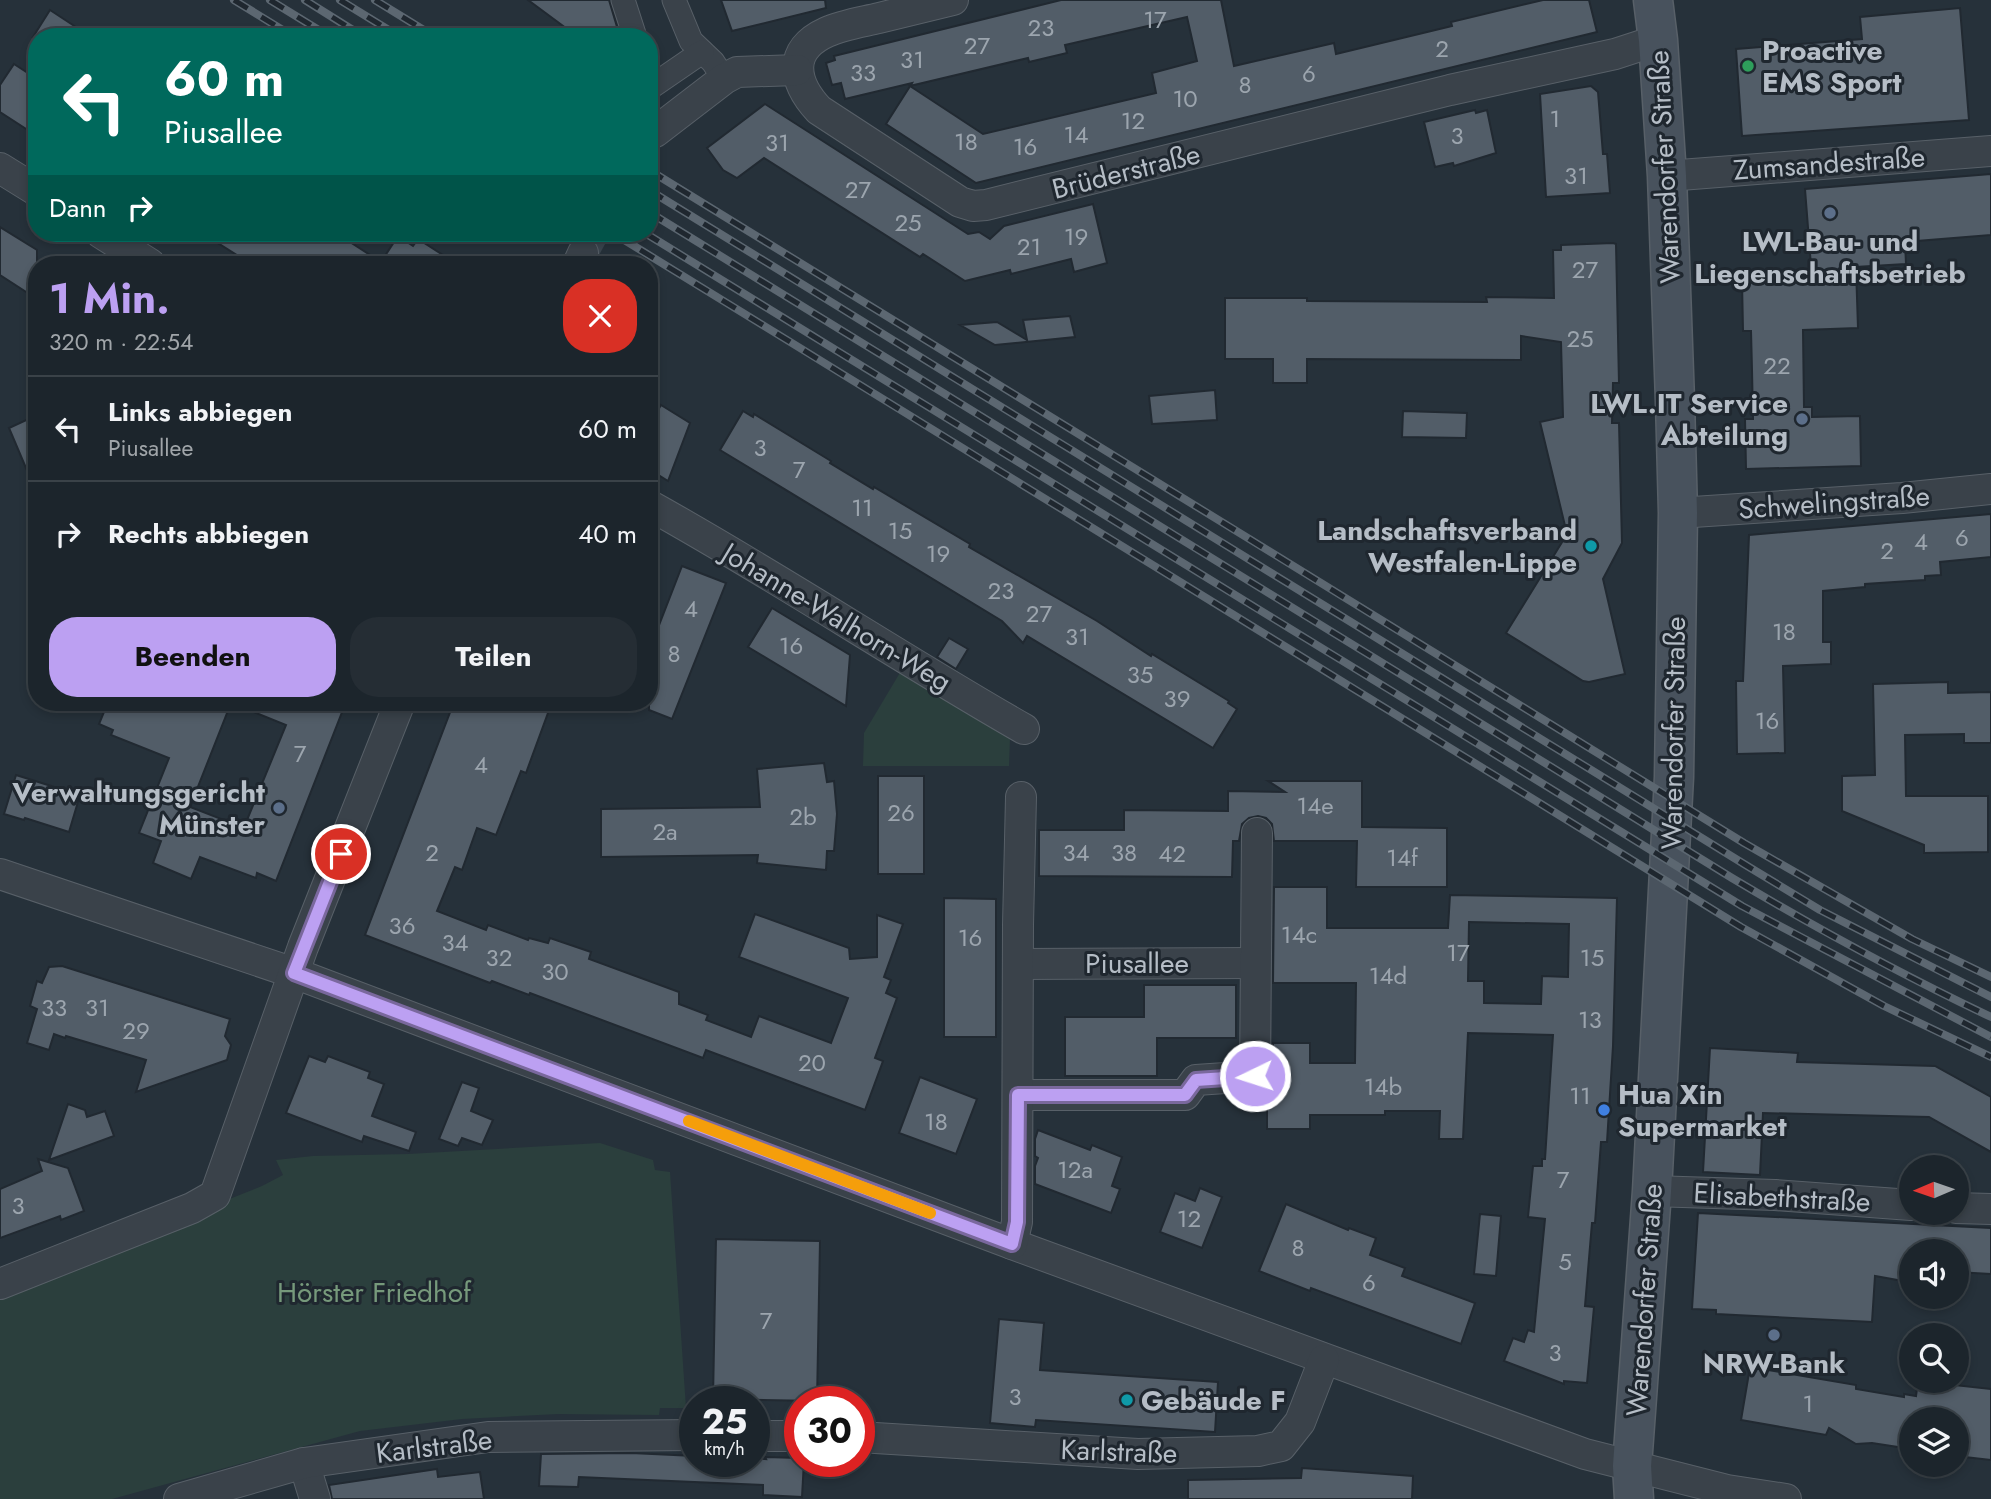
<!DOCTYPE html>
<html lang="de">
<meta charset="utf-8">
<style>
body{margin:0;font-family:Jost,sans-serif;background:#252d34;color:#f1f3f6;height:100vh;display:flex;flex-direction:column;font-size:26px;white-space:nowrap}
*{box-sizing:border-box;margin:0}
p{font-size:23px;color:#a0a5a9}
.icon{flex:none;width:38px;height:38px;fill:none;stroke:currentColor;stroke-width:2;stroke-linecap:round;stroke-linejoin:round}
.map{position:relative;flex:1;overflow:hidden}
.drawer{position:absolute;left:28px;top:256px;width:630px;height:455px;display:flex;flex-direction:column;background:#1c252c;border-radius:28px;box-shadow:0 4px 10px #0003,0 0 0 2px #3a4248}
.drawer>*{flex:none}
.guide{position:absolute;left:28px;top:28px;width:630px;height:214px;border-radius:28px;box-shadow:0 4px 10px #0003,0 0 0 2px #3a4248;background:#00695c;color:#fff;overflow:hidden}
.needle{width:46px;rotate:268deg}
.buttons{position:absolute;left:1899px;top:1155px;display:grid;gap:14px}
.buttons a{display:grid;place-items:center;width:70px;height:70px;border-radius:50%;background:#1c252c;box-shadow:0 4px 10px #0003,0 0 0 2px #3a4248;font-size:35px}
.speed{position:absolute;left:679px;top:1386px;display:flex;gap:14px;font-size:35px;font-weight:700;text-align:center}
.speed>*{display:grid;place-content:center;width:91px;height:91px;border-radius:50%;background:#1c252c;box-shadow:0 4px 10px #0003,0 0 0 2px #3a4248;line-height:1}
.speed small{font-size:18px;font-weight:400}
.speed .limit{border:10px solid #d22;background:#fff;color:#111}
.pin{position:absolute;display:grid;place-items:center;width:60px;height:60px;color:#fff;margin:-30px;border:4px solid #fff;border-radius:50%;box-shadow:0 2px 7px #0007}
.me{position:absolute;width:77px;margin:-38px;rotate:266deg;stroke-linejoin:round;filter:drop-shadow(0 0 5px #0008)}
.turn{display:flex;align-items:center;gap:24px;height:147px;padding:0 21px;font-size:32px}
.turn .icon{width:91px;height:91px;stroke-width:2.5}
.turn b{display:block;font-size:49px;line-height:60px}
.then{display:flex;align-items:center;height:66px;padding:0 21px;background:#0003;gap:14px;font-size:26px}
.round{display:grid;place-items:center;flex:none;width:74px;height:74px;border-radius:28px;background:#252d34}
.headline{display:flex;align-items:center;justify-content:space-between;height:119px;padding:0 21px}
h1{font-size:42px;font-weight:700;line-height:52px;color:#bca0f2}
.primary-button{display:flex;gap:14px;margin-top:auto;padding:14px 21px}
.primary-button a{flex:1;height:80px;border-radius:28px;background:#bca0f2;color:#111;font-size:28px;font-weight:700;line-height:80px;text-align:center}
.primary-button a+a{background:#252d34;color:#f1f3f6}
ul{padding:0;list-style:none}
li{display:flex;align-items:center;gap:21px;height:105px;padding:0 21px;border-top:2px solid #3a4248}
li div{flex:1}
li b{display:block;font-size:26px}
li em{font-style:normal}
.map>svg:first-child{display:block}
.green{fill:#2b3f3d}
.building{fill:#525d68;stroke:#212931;stroke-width:2;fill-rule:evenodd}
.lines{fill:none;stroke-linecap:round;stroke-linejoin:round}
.minor-tunnel{stroke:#3b464f;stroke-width:30;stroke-dasharray:30 15;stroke-linecap:butt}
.pedestrian-casing{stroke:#586068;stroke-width:25}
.minor-casing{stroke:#586068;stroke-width:32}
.secondary-casing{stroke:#586068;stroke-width:41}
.pedestrian{stroke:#3a424a;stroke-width:23}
.minor{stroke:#3a424a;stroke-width:30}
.secondary{stroke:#48525d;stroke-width:38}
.rail-casing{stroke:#5c6771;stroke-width:8}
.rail{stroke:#1f272f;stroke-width:5;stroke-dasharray:16;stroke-linecap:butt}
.route-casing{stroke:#7a689d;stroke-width:18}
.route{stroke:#bca0f2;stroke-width:12}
.slow{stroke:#f59e0b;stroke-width:12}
.leisure-dot{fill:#2e9e5b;stroke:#1f272f;stroke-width:2.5}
.service-dot{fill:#5c6f8a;stroke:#1f272f;stroke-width:2.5}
.culture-dot{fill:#0f9aa8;stroke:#1f272f;stroke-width:2.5}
.shop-dot{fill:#3f7fe0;stroke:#1f272f;stroke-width:2.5}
.labels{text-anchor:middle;stroke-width:6;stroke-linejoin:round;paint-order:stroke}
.number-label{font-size:24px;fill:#9ca5ae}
.poi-label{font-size:28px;font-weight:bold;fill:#b5bdc6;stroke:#1f272f;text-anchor:start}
.street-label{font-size:28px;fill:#b5bdc6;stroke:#1f272f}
.park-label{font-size:28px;fill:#76997b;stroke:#1f272f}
</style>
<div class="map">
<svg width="1991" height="1499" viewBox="0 0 1991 1499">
<rect width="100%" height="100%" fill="#26313a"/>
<g class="green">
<polygon points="901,671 1010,738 1009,766 863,766 864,733"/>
<polygon points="600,1143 653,1160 655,1170 670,1172 686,1408 660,1408 659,1415 558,1414 462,1419 360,1431 112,1499 0,1499 0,1290 262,1186 283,1175 276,1160 313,1156 408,1154"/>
</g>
<g class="building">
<polygon points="528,0 609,0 620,37 578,37"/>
<polygon points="721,0 825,0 826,8 732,31"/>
<path d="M1061,0H1221L1234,66L1334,43L1336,54L1452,26L1451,22L1543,0H1589L1597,32L976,183L886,124L912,83L845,99L841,83L832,85L826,63L835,60L834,56ZM1187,17L1197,61L1152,73L1156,93L983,134L910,86L1028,58L1029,62L1067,53L1065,45Z"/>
<polygon points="1960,8 1969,120 1742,136 1736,49 1862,39 1860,17"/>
<polygon points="50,10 91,37 33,37"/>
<polygon points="14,64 37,79 37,136 0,112 0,85"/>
<polygon points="1591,86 1598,92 1603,154 1607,154 1610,193 1546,197 1540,94"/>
<polygon points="765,104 968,234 979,232 990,239 1004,226 1093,204 1107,263 1074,272 1071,259 1011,274 1010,270 965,281 923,254 920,257 764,158 737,178 723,170 707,148"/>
<polygon points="1475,110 1476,113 1487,110 1496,153 1454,166 1453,163 1435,167 1424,122"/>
<polygon points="1991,174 1991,235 1905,242 1906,264 1856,267 1858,328 1803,330 1804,407 1812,407 1812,417 1860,416 1861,466 1746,469 1745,419 1753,419 1752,370 1751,331 1743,331 1742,281 1812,279 1805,189"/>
<polygon points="0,227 37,250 37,299 0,275"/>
<polygon points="202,233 336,233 381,262 398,236 413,246 418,239 457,264 251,264"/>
<polygon points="1613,243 1616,244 1619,383 1613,383 1612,423 1619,423 1622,543 1603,579 1625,674 1589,682 1583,681 1506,633 1567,534 1540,422 1563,417 1561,342 1521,336 1521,360 1307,359 1307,383 1273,383 1273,359 1225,359 1225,298 1307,298 1307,301 1487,302 1486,297 1554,298 1553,250 1561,250 1561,245"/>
<polygon points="1070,316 1075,337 995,345 960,325 997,322 1027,340 1023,320"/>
<polygon points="1215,390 1217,420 1152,424 1149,396"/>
<polygon points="661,405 690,423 668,481 649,469 649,425"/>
<polygon points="743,411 753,417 754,414 831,461 830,463 873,489 874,487 970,544 969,547 1097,621 1151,656 1152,654 1229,701 1228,703 1237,709 1213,748 1027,636 1023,643 1002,621 720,450"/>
<polygon points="1403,411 1467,413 1466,438 1402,437"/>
<polygon points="37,415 37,494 9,428"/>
<polygon points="1991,514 1991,557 1940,562 1941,575 1925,576 1925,580 1865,584 1865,587 1823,591 1823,642 1831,642 1831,664 1783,666 1785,753 1737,754 1736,681 1743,681 1749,535"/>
<polygon points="682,566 726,583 672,719 649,710 649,651"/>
<polygon points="772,608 850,655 846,706 748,647"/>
<polygon points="949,638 968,649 956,669 937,657"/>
<polygon points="1948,682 1948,693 1991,692 1991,743 1964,743 1964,734 1905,735 1906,796 1988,796 1988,852 1924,853 1924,845 1842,811 1842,776 1875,775 1873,684"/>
<path d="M108,702H346L276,881L257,873L256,878L200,857L191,879L153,863L161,841L139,833L169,758L111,735L113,730L99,724ZM231,703L286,725L245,825L235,821L234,824L190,807Z"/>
<polygon points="454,702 552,702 526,773 521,771 496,835 477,828 462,870 455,867 437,911 486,930 488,925 528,940 529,938 548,943 550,938 591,952 589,959 679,992 679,1004 708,1015 706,1020 751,1037 759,1016 831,1043 848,998 739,957 755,914 849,948 850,959 877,957 877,915 903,924 884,977 891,980 886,993 897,998 875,1058 883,1061 865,1110 706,1050 703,1058 530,993 529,995 492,981 490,983 365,935"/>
<polygon points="824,763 827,782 834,781 837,814 834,851 827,851 826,870 757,863 758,855 601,857 601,809 760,807 757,769"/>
<polygon points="16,775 80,795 69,832 25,818 24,820 4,814"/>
<rect x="878" y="776" width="46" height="98"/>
<polygon points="1268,781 1362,781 1362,827 1447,828 1447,887 1356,887 1357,841 1274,841 1272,824 1266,818 1258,816 1249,818 1242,824 1239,841 1233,841 1232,877 1039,876 1039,830 1124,830 1124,810 1228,811 1228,791 1285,792"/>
<path d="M1274,887H1327V928H1448L1450,895L1617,898L1613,1046L1607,1142H1601L1595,1223H1592L1585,1306L1594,1307L1587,1383L1564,1381V1384L1504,1361L1513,1338L1524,1342L1528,1330L1534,1332L1545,1219L1528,1217L1533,1166H1542V1159H1545L1553,1035L1468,1033L1463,1139H1439L1440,1111H1385V1115H1310V1129H1267V1088L1272,1076L1273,1043H1310V1063H1355L1356,983H1273ZM1469,922L1569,924L1568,977L1542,976L1541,1004L1484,1003V981H1468Z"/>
<polygon points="944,898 996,899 996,1037 944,1037"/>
<polygon points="62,966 230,1019 225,1036 231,1045 227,1060 136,1092 146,1060 66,1036 65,1038 54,1034 49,1050 27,1043 37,1009 30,1006 37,981 42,983 49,967"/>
<polygon points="1144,985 1236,985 1236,1038 1157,1038 1157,1076 1065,1076 1065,1017 1144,1017"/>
<polygon points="1710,1048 1798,1053 1797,1062 1935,1066 1991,1097 1991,1152 1929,1117 1763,1113 1760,1175 1703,1172"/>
<polygon points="309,1056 325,1062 328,1056 370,1072 368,1078 384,1084 372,1116 416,1132 409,1151 364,1136 362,1142 286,1113"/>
<polygon points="920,1077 977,1099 956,1154 899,1133"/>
<polygon points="462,1082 479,1088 471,1111 493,1120 482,1145 462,1138 458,1146 439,1139"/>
<polygon points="68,1104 85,1110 87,1117 105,1111 114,1136 49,1160"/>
<polygon points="1038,1130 1090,1150 1092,1145 1122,1157 1112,1186 1120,1189 1111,1213 1035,1184 1035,1166 1038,1158 1035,1156 1035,1139"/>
<polygon points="38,1159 68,1168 84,1211 61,1220 60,1216 0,1238 0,1189 42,1171"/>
<polygon points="1200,1188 1222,1197 1202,1248 1160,1232 1175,1193 1195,1201"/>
<polygon points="1286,1204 1348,1230 1349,1228 1376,1238 1370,1255 1405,1268 1402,1276 1475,1303 1461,1344 1311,1288 1310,1291 1259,1271"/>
<polygon points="1698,1213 1991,1228 1991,1274 1956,1272 1956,1251 1911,1251 1911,1278 1903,1278 1903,1281 1875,1276 1872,1322 1716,1314 1716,1310 1692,1309"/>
<polygon points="1480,1214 1501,1216 1496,1276 1474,1274"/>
<polygon points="716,1239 820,1241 817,1401 713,1399"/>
<polygon points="999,1319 1044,1323 1040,1370 1218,1382 1215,1432 1036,1420 1035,1427 990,1423"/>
<polygon points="1750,1367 1856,1385 1856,1389 1904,1397 1904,1394 1916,1396 1918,1381 1991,1389 1991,1460 1956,1456 1956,1419 1911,1419 1911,1449 1872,1443 1856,1444 1829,1428 1826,1435 1741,1420"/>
<polygon points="631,1453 695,1456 695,1461 754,1461 754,1458 766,1459 765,1457 800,1458 800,1461 804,1461 802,1497 763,1495 763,1485 579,1477 578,1487 539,1486 541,1454"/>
<polygon points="1302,1468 1413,1476 1412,1499 1188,1499 1188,1480 1301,1478"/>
<polygon points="437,1469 438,1477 480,1472 484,1499 332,1499 329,1485"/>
</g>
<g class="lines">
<polyline class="minor-tunnel" points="583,253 594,233"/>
<g class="pedestrian-casing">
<g id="pedestrian">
<polyline points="623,0 635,37"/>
<polyline points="674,0 691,41 713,62 724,79"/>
<polyline points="651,87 702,52"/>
</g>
</g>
<g class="minor-casing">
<g id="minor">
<path d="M953,0C928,6 904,12 879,18C862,22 842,25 827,32C787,50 793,82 819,110L960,202L973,206L986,205L1450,90L1615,54L1658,40"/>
<polyline points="655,132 724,79 737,72 797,70"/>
<polyline points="0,168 37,191"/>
<polyline points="1667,176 1991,151"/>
<polyline points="101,233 150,264"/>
<polyline points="578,264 583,253"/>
<path d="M649,505C777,576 898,657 1024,729"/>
<polyline points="1678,513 1902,498 1991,489"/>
<polyline points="0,874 294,973 1012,1244 1585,1454 1727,1490 1786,1499"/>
<polyline points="1018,964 1255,963"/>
<polyline points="1018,1095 1185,1095 1196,1080 1255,1076 1257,833"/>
<polyline points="1652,1191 1775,1195 1911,1205"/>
<polyline points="1956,1208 1991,1209"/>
<polyline points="1012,1244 1017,1222 1018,925 1021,797"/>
<polyline points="0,1284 192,1208 215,1195 303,947 400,702"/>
<polyline points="754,1436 800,1436"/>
<polyline points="859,1437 1138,1454 1258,1451 1281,1446 1300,1422 1324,1360"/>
<polyline points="304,1463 315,1499"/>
<polyline points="179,1499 304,1463 488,1437 695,1435"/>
</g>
</g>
<g class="secondary-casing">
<polyline id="secondary" points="1634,1499 1632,1466 1652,1191 1674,777 1678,513 1675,401 1667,176 1658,40 1653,0"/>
</g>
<use href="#pedestrian" class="pedestrian"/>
<use href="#minor" class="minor"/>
<use href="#secondary" class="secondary"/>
<g class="rail-casing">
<g id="rail">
<polyline points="234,0 294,37"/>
<polyline points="270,0 330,37"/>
<polyline points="305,0 364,37"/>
<polyline points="340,0 400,37"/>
<polyline points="375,0 435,37"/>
<polyline points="649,170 1744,843 1912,939 1991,977"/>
<polyline points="649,190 1744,864 1820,910 1991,997"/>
<path d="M649,212L1732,878C1816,928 1902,975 1991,1017"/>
<polyline points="613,233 1741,927 1884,1006 1991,1057"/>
<polyline points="645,233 1742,906 1991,1037"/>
</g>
</g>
<use href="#rail" class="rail"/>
</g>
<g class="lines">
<g class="route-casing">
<polyline id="route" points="341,854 294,973 1012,1244 1017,1222 1018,1095 1185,1095 1196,1080 1255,1076"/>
</g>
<use href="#route" class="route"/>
<polyline class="slow" points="689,1121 930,1213"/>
</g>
<circle class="leisure-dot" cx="1748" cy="66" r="7"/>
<g class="service-dot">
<circle cx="1830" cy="213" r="7"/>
<circle cx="1802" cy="419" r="7"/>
<circle cx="279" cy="808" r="7"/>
<circle cx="1774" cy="1335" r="7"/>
</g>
<g class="culture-dot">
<circle cx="1591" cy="546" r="7"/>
<circle cx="1127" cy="1400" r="7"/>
</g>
<circle class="shop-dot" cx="1604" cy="1110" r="7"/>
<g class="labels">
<g class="number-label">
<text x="1155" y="28">17</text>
<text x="1041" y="36">23</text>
<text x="977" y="54">27</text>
<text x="1442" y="57">2</text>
<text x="912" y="68">31</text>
<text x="863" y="81">33</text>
<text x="1309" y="82">6</text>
<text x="1245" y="93">8</text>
<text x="1185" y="107">10</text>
<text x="1555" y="127">1</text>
<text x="1133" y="129">12</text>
<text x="1076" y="143">14</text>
<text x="1457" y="144">3</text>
<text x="966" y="150">18</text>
<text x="777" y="151">31</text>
<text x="1025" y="155">16</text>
<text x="1576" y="184">31</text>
<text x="858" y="198">27</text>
<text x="908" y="231">25</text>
<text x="1076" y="245">19</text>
<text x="1029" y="255">21</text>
<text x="1585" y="278">27</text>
<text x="1580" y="347">25</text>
<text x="1777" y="374">22</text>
<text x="760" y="456">3</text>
<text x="799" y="478">7</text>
<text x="862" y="516">11</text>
<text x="900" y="539">15</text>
<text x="1962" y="546">6</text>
<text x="1921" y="550">4</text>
<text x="1887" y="559">2</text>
<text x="938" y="562">19</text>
<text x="1001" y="599">23</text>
<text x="691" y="617">4</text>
<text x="1039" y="622">27</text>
<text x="1784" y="640">18</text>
<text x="1077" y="645">31</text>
<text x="791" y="654">16</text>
<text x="674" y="662">8</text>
<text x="1140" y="683">35</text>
<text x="1177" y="707">39</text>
<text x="1767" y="729">16</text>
<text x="300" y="762">7</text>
<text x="481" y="773">4</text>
<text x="1315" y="814">14e</text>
<text x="901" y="821">26</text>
<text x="803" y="825">2b</text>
<text x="665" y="840">2a</text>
<text x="432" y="861">2</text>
<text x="1076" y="861">34</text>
<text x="1124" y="861">38</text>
<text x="1172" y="862">42</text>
<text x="1402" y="866">14f</text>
<text x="402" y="934">36</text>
<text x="1299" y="943">14c</text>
<text x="970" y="946">16</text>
<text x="455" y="951">34</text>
<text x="1458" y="961">17</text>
<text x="499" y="966">32</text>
<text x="1592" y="966">15</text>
<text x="555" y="980">30</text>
<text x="1388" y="984">14d</text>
<text x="54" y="1016">33</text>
<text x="97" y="1016">31</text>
<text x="1590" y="1028">13</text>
<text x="136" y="1039">29</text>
<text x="812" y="1071">20</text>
<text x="1383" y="1095">14b</text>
<text x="1580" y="1104">11</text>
<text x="936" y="1130">18</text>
<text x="1075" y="1178">12a</text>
<text x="1563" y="1188">7</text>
<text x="18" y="1214">3</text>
<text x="1189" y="1227">12</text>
<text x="1298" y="1256">8</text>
<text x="1565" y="1270">5</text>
<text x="1369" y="1291">6</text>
<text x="766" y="1329">7</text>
<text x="1555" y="1361">3</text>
<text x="1015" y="1405">3</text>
<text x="1808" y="1412">1</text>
</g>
<g class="poi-label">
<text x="1762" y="60">Proactive<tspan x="1762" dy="32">EMS Sport</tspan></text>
<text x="1830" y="251" text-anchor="middle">LWL-Bau- und<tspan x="1830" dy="32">Liegenschaftsbetrieb</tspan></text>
<text x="1788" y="413" text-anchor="end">LWL.IT Service<tspan x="1788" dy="32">Abteilung</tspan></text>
<text x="1577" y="540" text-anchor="end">Landschaftsverband<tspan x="1577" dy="32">Westfalen-Lippe</tspan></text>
<text x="265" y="802" text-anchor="end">Verwaltungsgericht<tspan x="265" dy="32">Münster</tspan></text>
<text x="1618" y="1104">Hua Xin<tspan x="1618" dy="32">Supermarket</tspan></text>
<text x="1774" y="1373" text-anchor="middle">NRW-Bank</text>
<text x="1141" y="1410">Gebäude F</text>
</g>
<g class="street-label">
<text transform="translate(1829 163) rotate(-4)" y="10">Zumsandestraße</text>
<text transform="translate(1664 167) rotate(-93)" y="10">Warendorfer Straße</text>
<text transform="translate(1126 171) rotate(-14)" y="10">Brüderstraße</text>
<text transform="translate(1834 502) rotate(-4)" y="10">Schwelingstraße</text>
<text transform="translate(837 617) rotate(31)" y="10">Johanne-Walhorn-Weg</text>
<text transform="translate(1673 733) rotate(-89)" y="10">Warendorfer Straße</text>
<text x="1137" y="973">Piusallee</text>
<text transform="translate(1782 1197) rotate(3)" y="10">Elisabethstraße</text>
<text transform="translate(1644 1300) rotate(-86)" y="10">Warendorfer Straße</text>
<text transform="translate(434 1446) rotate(-7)" y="10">Karlstraße</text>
<text transform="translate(1119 1451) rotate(2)" y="10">Karlstraße</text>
</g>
<g class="park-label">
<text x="374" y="1302">Hörster Friedhof</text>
</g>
</g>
</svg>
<div class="buttons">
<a><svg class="needle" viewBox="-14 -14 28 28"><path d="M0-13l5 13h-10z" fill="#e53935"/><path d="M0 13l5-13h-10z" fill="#a0a5a9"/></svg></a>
<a><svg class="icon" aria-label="sound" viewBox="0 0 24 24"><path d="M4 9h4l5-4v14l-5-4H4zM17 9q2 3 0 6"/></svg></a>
<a><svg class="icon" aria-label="search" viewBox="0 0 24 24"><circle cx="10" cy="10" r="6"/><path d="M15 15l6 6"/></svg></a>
<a><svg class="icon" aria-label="layers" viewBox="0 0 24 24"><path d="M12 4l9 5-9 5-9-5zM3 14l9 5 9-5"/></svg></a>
</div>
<div class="speed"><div>25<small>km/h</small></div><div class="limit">30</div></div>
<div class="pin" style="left:341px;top:854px;background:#d93025"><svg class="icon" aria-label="arrive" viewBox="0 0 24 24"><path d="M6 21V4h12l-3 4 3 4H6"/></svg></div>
<svg class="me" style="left:1255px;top:1076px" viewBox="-20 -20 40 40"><circle r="17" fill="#bca0f2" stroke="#fff" stroke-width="3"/><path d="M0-11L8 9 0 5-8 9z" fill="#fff"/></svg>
<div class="guide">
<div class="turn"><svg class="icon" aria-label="left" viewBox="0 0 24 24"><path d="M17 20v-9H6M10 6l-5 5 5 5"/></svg><div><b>60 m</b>Piusallee</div></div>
<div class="then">Dann<svg class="icon" aria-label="right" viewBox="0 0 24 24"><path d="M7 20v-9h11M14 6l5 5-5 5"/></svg></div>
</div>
<section class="drawer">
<div class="headline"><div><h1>1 Min.</h1><p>320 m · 22:54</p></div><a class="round" style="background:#d93025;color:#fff"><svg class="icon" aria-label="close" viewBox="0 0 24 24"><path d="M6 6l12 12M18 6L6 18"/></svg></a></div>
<ul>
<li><svg class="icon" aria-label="left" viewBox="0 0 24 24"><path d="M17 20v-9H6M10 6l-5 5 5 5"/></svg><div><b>Links abbiegen</b><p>Piusallee</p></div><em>60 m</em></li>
<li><svg class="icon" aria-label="right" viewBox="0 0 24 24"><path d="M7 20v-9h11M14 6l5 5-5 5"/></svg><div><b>Rechts abbiegen</b></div><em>40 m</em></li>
</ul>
<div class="primary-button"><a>Beenden</a><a>Teilen</a></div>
</section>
</div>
